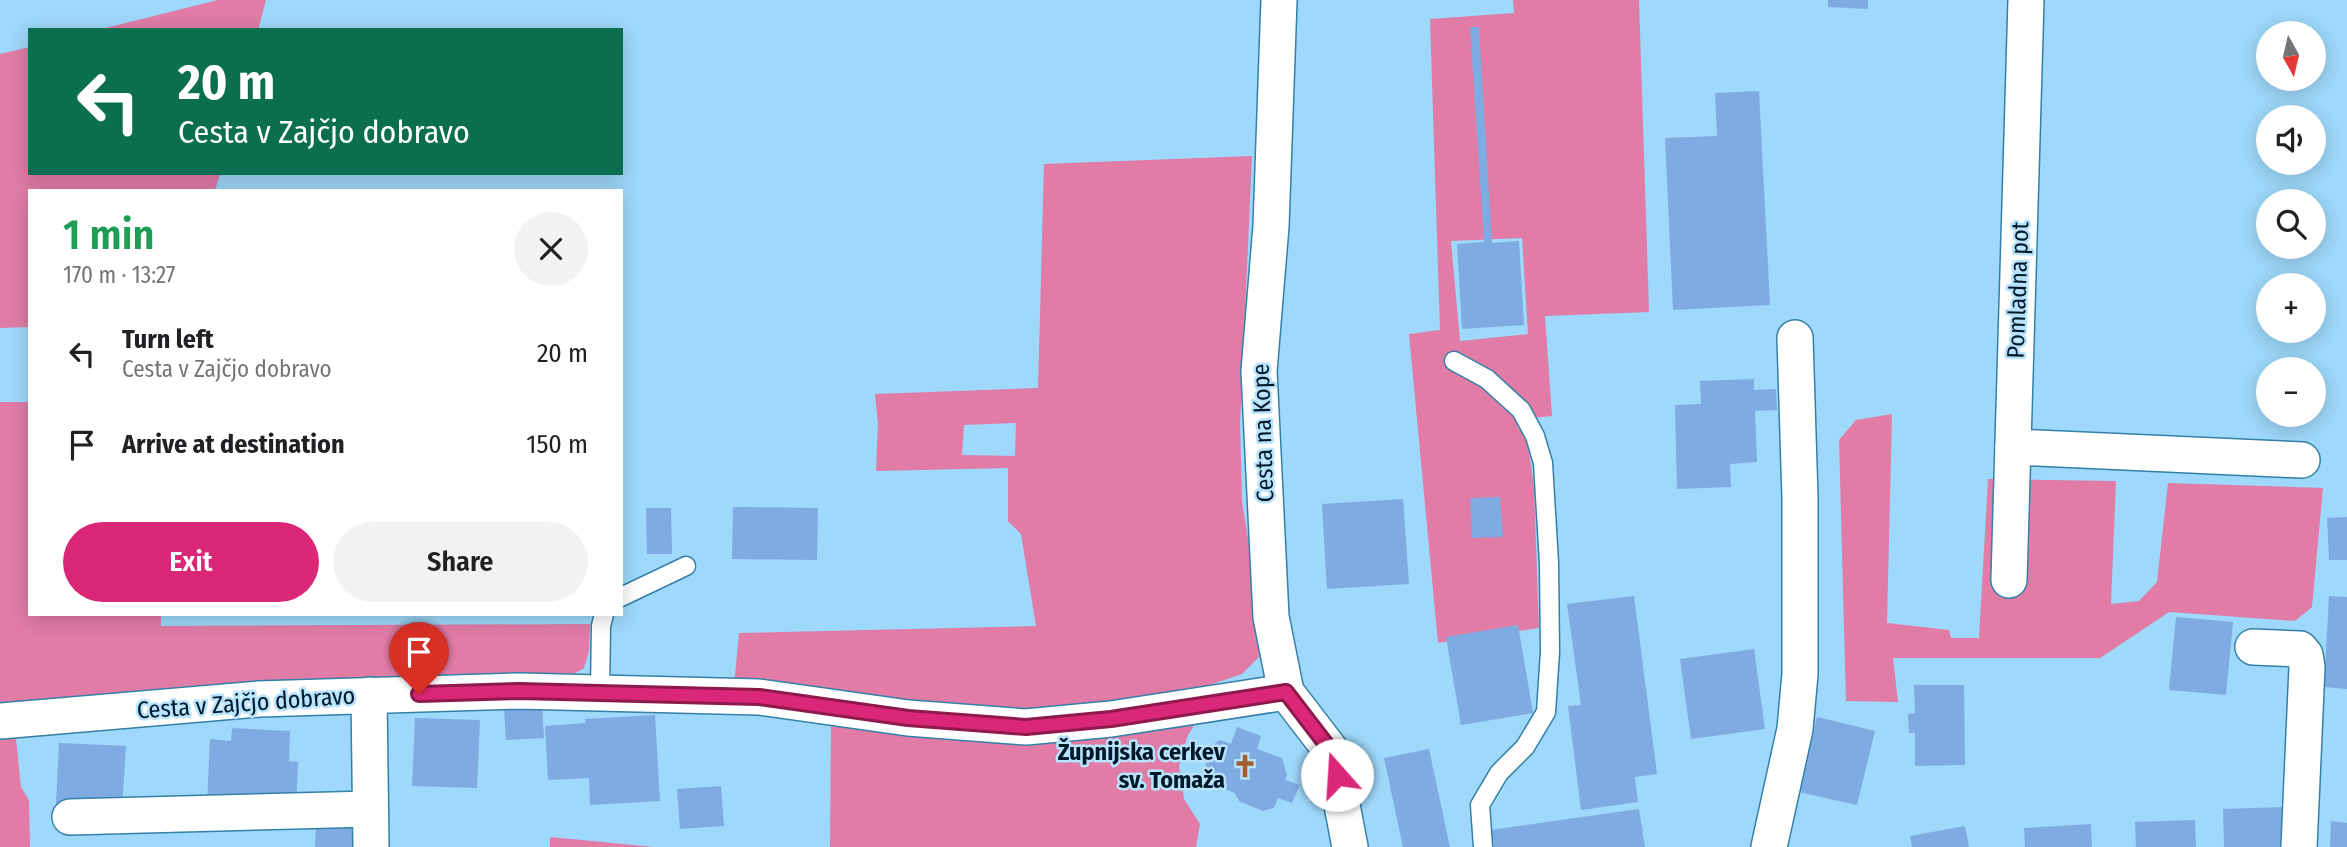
<!DOCTYPE html>
<meta charset="utf-8">
<style>
body{margin:0;font-family:"Fira Sans Condensed",sans-serif;background:#f2f2f2;color:#202124;height:100vh;display:flex;flex-direction:column;font-size:26px;white-space:nowrap}
*{box-sizing:border-box;margin:0}
p{font-size:23px;color:#757577}
.icon{flex:none;width:38px;height:38px;fill:none;stroke:currentColor;stroke-width:2;stroke-linecap:round;stroke-linejoin:round}
.map{position:relative;flex:1;overflow:hidden}
.side{position:absolute;left:28px;top:189px;width:595px;height:427px;display:flex;flex-direction:column;background:#fff;border-radius:0px;box-shadow:0 4px 18px #0003}
.side>*{flex:none}
.banner{position:absolute;left:28px;top:28px;width:595px;height:147px;border-radius:0px;box-shadow:0 4px 18px #0003;background:#0b6e4f;color:#fff;overflow:hidden}
.needle{width:46px;rotate:172deg}
.controls{position:absolute;left:2256px;top:21px;display:grid;gap:14px}
.controls a{display:grid;place-items:center;width:70px;height:70px;border-radius:50%;background:#fff;box-shadow:0 4px 18px #0003;font-size:35px}
.pin{position:absolute;display:grid;place-items:center;width:60px;height:60px;color:#fff;margin:-72px -30px;border-radius:50% 50% 50% 0;rotate:-45deg;box-shadow:0 0 7px #0007}
.pin .icon{rotate:45deg}
.me{position:absolute;width:77px;margin:-38px;rotate:341deg;stroke-linejoin:round;filter:drop-shadow(0 0 5px #0008)}
.turn{display:flex;align-items:center;gap:24px;height:147px;padding:0 35px;font-size:32px}
.turn .icon{width:91px;height:91px;stroke-width:2.5}
.turn b{display:block;font-size:49px;line-height:60px}
.round{display:grid;place-items:center;flex:none;width:74px;height:74px;border-radius:37px;background:#f2f2f2}
.summary{display:flex;align-items:center;justify-content:space-between;height:119px;padding:0 35px}
h1{font-size:42px;font-weight:600;line-height:52px;color:#1e9e55}
.primary-button{display:flex;gap:14px;margin-top:auto;padding:14px 35px}
.primary-button a{flex:1;height:80px;border-radius:42px;background:#db2777;color:#fff;font-size:28px;font-weight:600;line-height:80px;text-align:center}
.primary-button a+a{background:#f2f2f2;color:#202124}
ul{padding:0;list-style:none}
li{display:flex;align-items:center;gap:21px;height:91px;padding:0 35px}
li div{flex:1}
li b{display:block;font-size:26px}
li em{font-style:normal}
.map>svg:first-child{display:block}
.grass{fill:#e07ca6;fill-rule:evenodd}
.building{fill:#7fabe3}
.lines{fill:none;stroke-linecap:round;stroke-linejoin:round}
.service-casing{stroke:#3480a6;stroke-width:21}
.minor-casing{stroke:#3480a6;stroke-width:38}
.service{stroke:#fff;stroke-width:18}
.minor{stroke:#fff;stroke-width:35}
.route-casing{stroke:#8e194d;stroke-width:18}
.route{stroke:#db2777;stroke-width:12}
.labels{text-anchor:middle;stroke-width:5;stroke-linejoin:round;paint-order:stroke}
.street-label{font-size:24px;fill:#001928;stroke:#b8e3fd}
.poi-label{font-size:24px;font-weight:bold;fill:#001928;stroke:#b8e3fd;text-anchor:end}
</style>
<div class="map">
<svg width="2347" height="847" viewBox="0 0 2347 847">
<rect width="100%" height="100%" fill="#9ed8fa"/>
<g class="grass">
<polygon points="218,0 266,0 258,30 98,30"/>
<path d="M1513,0H1639L1649,312L1545,316L1552,416L1519,419L1518,428L1527,438L1534,487L1539,628L1438,643L1409,334L1440,330L1430,19L1514,13ZM1522,238L1528,334L1460,341L1451,241Z"/>
<polygon points="30,47 30,173 220,173 215,191 30,191 30,327 0,328 0,54"/>
<path d="M1252,156L1240,423L1242,501L1261,621V655L1242,674L1201,688L1057,708H989L734,686L739,633L1036,626L1021,534L1008,521V468L876,471L878,424L875,394L1038,388L1044,164ZM1016,423L1015,456L962,455L964,425Z"/>
<polygon points="0,402 30,402 30,614 161,614 161,626 590,624 589,651 584,668 570,676 0,708"/>
<polygon points="1892,414 1887,623 1949,630 1951,638 1979,638 1988,479 2116,481 2111,604 2139,601 2157,582 2168,483 2323,488 2312,607 2295,621 2169,612 2100,658 1893,658 1898,702 1846,701 1839,440 1856,420"/>
<polygon points="1203,710 1187,737 1179,766 1184,799 1200,824 1196,847 830,847 831,717"/>
<polygon points="15,729 21,787 29,800 30,847 0,847 0,731"/>
<polygon points="550,837 654,847 550,847"/>
</g>
<g class="building">
<polygon points="1828,0 1868,0 1868,9 1828,7"/>
<polygon points="1470,27 1479,27 1492,243 1519,241 1524,325 1462,329 1457,244 1484,242"/>
<polygon points="1759,91 1770,305 1673,310 1665,138 1717,136 1715,93"/>
<polygon points="1754,379 1754,390 1776,389 1777,410 1755,411 1757,462 1730,464 1731,487 1677,489 1675,405 1701,404 1700,381"/>
<polygon points="1500,497 1503,537 1472,538 1470,498"/>
<polygon points="1403,499 1409,584 1327,589 1322,504"/>
<polygon points="733,507 818,508 817,560 732,559"/>
<polygon points="646,508 671,508 672,554 647,554"/>
<polygon points="2347,517 2347,560 2329,560 2327,518"/>
<polygon points="1634,596 1657,774 1635,777 1638,802 1581,810 1568,706 1581,705 1567,604"/>
<polygon points="2329,596 2347,597 2347,689 2324,687"/>
<polygon points="2176,617 2233,622 2226,695 2169,690"/>
<polygon points="1518,625 1533,713 1461,725 1446,637"/>
<polygon points="1754,649 1765,729 1691,739 1680,659"/>
<polygon points="1914,685 1964,685 1965,765 1915,766 1915,733 1909,733 1908,714 1915,713"/>
<polygon points="542,706 544,738 506,740 504,708"/>
<polygon points="655,715 660,801 590,805 589,778 548,780 545,726 586,723 585,719"/>
<polygon points="1817,717 1875,731 1857,805 1799,792"/>
<polygon points="415,718 480,720 477,788 412,786"/>
<polygon points="1237,727 1261,736 1257,749 1282,758 1287,775 1285,780 1300,785 1292,803 1278,798 1274,808 1263,811 1239,801 1235,793 1205,782 1202,776 1213,745 1220,740 1231,744"/>
<polygon points="232,728 290,731 289,761 298,762 296,807 207,803 210,739 231,741"/>
<polygon points="59,743 126,746 122,809 56,805"/>
<polygon points="1429,749 1450,847 1403,847 1384,758"/>
<polygon points="721,786 724,826 680,829 677,789"/>
<polygon points="2285,807 2286,847 2224,847 2223,809"/>
<polygon points="1639,809 1645,847 1494,847 1491,830"/>
<polygon points="2195,820 2196,847 2136,847 2135,822"/>
<polygon points="2331,821 2347,823 2347,847 2330,847"/>
<polygon points="2091,824 2092,847 2025,847 2024,828"/>
<polygon points="316,825 356,827 354,847 315,847"/>
<polygon points="1965,826 1969,847 1912,847 1910,836"/>
</g>
<g class="lines">
<g class="service-casing">
<g id="service">
<polyline points="1454,361 1487,379 1521,410 1535,436 1543,463 1549,563 1550,652 1546,712 1525,747 1499,773 1480,805 1483,847"/>
<polyline points="621,597 686,566"/>
<polyline points="600,693 601,626 604,614"/>
</g>
</g>
<g class="minor-casing">
<g id="minor">
<polyline points="1279,0 1271,226 1259,371 1271,617 1286,692 1332,752 1350,847"/>
<polyline points="2013,447 2302,460"/>
<polyline points="2009,580 2026,0"/>
<polyline points="2253,647 2300,649 2305,655 2307,667 2299,847"/>
<polyline points="369,695 371,847"/>
<polyline points="0,721 259,699 519,691 759,697 908,718 1026,727 1111,719 1286,692"/>
<polyline points="70,817 370,809"/>
<polyline points="1769,847 1795,729 1800,674 1800,498 1795,338"/>
</g>
</g>
<use href="#service" class="service"/>
<use href="#minor" class="minor"/>
</g>
<g class="lines">
<g class="route-casing">
<polyline id="route" points="419,694 519,691 759,697 908,718 1026,727 1111,719 1286,692 1332,752 1337,775"/>
</g>
<use href="#route" class="route"/>
</g>
<defs>
<g id="church-bare" transform="scale(1.89)"><path d="M-1.2-6h2.4v3.5h3.3v2.4h-3.3V6h-2.4V-.1h-3.3v-2.4h3.3Z" fill="#a25f2d" stroke="#b8e3fd" stroke-width="2.5" paint-order="stroke"/></g>
</defs>
<g fill-rule="evenodd">
<use href="#church-bare" x="1245" y="766"/>
</g>
<g class="labels">
<g class="street-label">
<text transform="translate(2018 290) rotate(-88)" y="8">Pomladna pot</text>
<text transform="translate(1263 433) rotate(-92)" y="8">Cesta na Kope</text>
<text transform="translate(246 703) rotate(-4)" y="8">Cesta v Zajčjo dobravo</text>
</g>
<g class="poi-label">
<text x="1225" y="760">Župnijska cerkev<tspan x="1225" dy="28">sv. Tomaža</tspan></text>
</g>
</g>
</svg>
<div class="controls">
<a><svg class="needle" viewBox="-14 -14 28 28"><path d="M0-13l5 13h-10z" fill="#e53935"/><path d="M0 13l5-13h-10z" fill="#757577"/></svg></a>
<a><svg class="icon" aria-label="sound" viewBox="0 0 24 24"><path d="M4 9h4l5-4v14l-5-4H4zM17 9q2 3 0 6"/></svg></a>
<a><svg class="icon" aria-label="search" viewBox="0 0 24 24"><circle cx="10" cy="10" r="6"/><path d="M15 15l6 6"/></svg></a>
<a>+</a>
<a>−</a>
</div>
<div class="pin" style="left:419px;top:694px;background:#d93025"><svg class="icon" aria-label="arrive" viewBox="0 0 24 24"><path d="M6 21V4h12l-3 4 3 4H6"/></svg></div>
<svg class="me" style="left:1337px;top:775px" viewBox="-20 -20 40 40"><circle r="19" fill="#fff"/><path d="M0-13L10 11 0 6-10 11z" fill="#db2777"/></svg>
<div class="banner">
<div class="turn"><svg class="icon" aria-label="left" viewBox="0 0 24 24"><path d="M17 20v-9H6M10 6l-5 5 5 5"/></svg><div><b>20 m</b>Cesta v Zajčjo dobravo</div></div>
</div>
<section class="side">
<div class="summary"><div><h1>1 min</h1><p>170 m · 13:27</p></div><a class="round"><svg class="icon" aria-label="close" viewBox="0 0 24 24"><path d="M6 6l12 12M18 6L6 18"/></svg></a></div>
<ul>
<li><svg class="icon" aria-label="left" viewBox="0 0 24 24"><path d="M17 20v-9H6M10 6l-5 5 5 5"/></svg><div><b>Turn left</b><p>Cesta v Zajčjo dobravo</p></div><em>20 m</em></li>
<li><svg class="icon" aria-label="arrive" viewBox="0 0 24 24"><path d="M6 21V4h12l-3 4 3 4H6"/></svg><div><b>Arrive at destination</b></div><em>150 m</em></li>
</ul>
<div class="primary-button"><a>Exit</a><a>Share</a></div>
</section>
</div>
